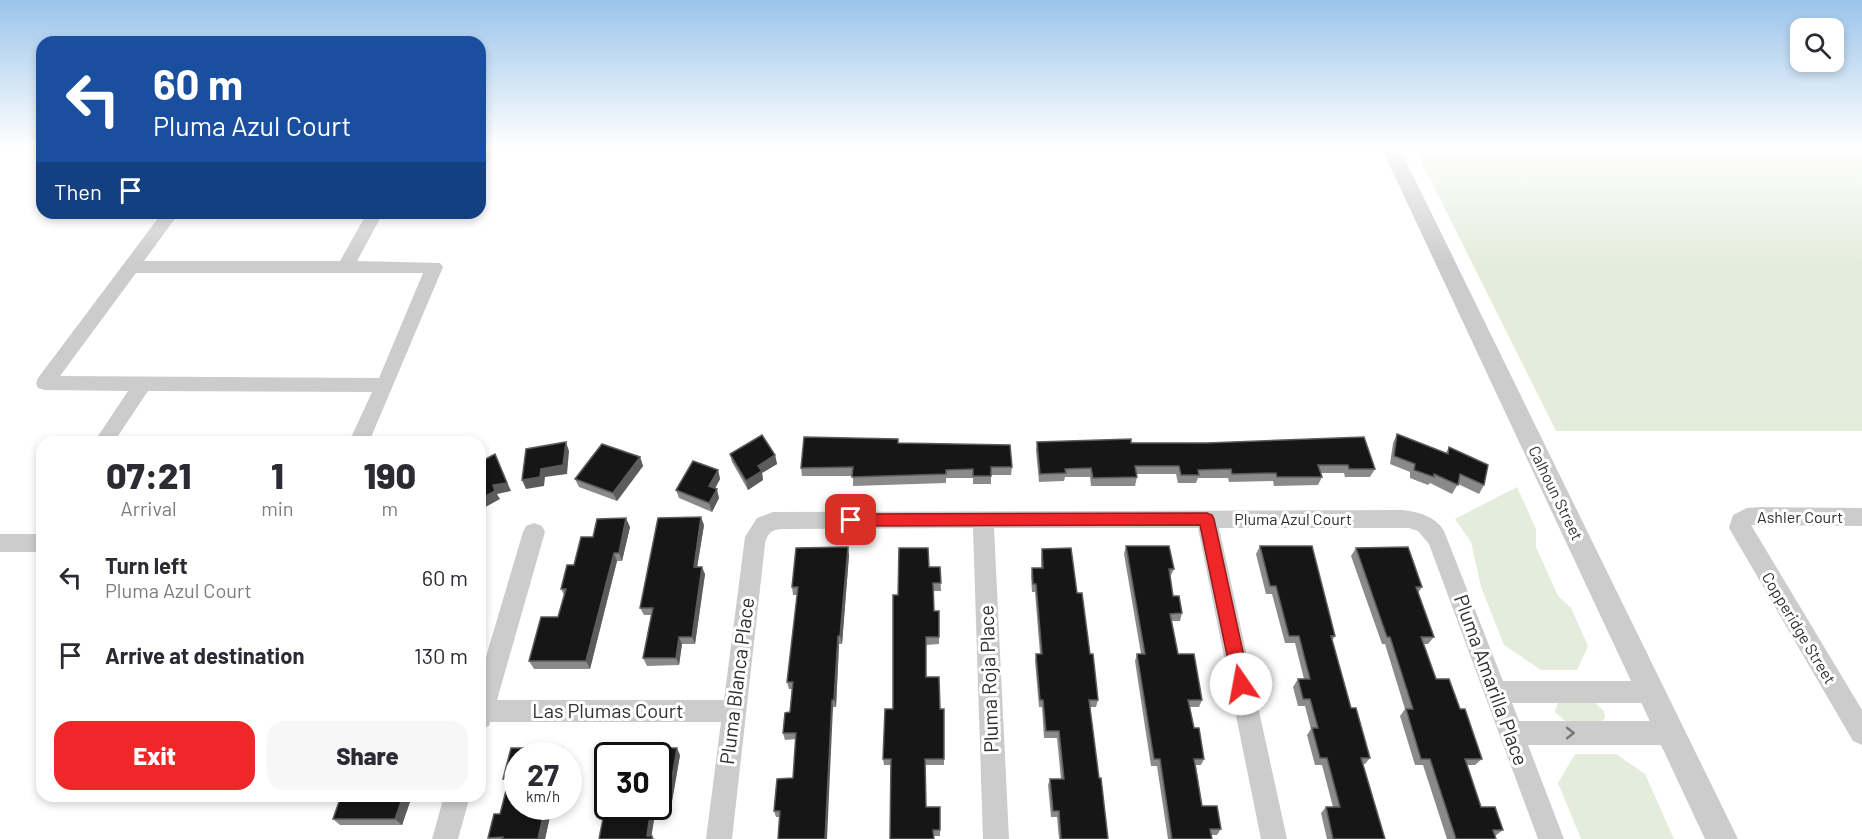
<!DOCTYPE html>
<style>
body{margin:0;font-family:Barlow,sans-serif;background:#f7f7f7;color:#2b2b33;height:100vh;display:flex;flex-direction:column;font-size:22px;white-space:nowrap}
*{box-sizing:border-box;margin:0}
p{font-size:20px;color:#7c7c81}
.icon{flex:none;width:33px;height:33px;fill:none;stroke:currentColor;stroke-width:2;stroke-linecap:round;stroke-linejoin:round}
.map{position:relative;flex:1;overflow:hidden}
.panel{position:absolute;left:36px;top:436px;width:450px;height:366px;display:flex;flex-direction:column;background:#fff;border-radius:18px;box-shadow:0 3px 9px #0003}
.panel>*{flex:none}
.top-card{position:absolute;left:36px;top:36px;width:450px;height:183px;border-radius:18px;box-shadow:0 3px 9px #0003;background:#1a4fa0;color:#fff;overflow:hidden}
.fabs{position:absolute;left:1790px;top:18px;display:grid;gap:12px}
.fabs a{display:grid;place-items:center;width:54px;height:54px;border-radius:12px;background:#fff;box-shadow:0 3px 9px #0003;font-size:30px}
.speed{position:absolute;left:504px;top:742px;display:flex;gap:12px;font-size:30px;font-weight:700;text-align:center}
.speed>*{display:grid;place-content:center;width:78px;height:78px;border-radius:50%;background:#fff;box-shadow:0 3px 9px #0003;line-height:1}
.speed small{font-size:15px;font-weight:400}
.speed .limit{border:3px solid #111;border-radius:9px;background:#fff;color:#111}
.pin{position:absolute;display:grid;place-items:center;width:51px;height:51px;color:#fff;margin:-26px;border-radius:12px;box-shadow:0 3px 9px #0006}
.me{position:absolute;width:66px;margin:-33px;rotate:348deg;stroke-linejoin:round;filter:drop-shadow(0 0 4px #0008)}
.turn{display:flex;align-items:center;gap:21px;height:126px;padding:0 18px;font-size:27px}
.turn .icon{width:78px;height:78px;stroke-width:2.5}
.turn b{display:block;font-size:42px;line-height:51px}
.then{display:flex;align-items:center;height:57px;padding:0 18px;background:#0003;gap:12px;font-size:22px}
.eta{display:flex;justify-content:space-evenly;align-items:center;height:102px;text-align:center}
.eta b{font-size:36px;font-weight:800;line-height:42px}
.button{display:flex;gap:12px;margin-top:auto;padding:12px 18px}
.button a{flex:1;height:69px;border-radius:18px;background:#ef2728;color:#fff;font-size:24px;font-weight:800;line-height:69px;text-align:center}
.button a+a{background:#f7f7f7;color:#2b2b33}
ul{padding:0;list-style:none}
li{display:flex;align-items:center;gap:18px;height:78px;padding:0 18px}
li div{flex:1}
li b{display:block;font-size:22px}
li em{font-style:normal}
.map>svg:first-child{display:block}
.green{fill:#e4eddc}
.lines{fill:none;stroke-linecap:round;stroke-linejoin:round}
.minor{fill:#ccc;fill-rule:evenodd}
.tertiary{fill:#ccc;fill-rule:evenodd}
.wall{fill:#8a8a8a}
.shaded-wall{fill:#5c5c5c}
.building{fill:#161616;stroke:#5c5c5c;stroke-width:1.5}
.oneway{stroke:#767676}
.route{fill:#ef2728;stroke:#9b191a;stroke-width:1.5}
.labels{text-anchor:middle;stroke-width:6;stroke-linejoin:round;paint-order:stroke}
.street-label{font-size:16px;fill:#2f2f2f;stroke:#fff}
.near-street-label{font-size:20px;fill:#2f2f2f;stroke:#fff}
</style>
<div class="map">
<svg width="1862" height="839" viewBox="0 0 1862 839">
<rect width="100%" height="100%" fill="#fff"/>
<g class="green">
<polygon points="1414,147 1862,147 1862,431 1556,431"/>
<polygon points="1517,487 1536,529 1536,547 1558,596 1571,608 1588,646 1577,670 1541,670 1504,645 1481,587 1471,542 1455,519"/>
<polygon points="1593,701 1604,711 1605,718 1602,721 1566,722 1555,712 1558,702"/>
<polygon points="1575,754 1616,754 1645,774 1674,839 1581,839 1558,783"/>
</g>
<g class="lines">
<g class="minor">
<polygon points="482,147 497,147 485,166 480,168"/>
<path d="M162,213H179L144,261H340L367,213H383L357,261L440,263L443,267L369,442H349L372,392L148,391L114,442H94L128,391L45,390L38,388L36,383L38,378ZM136,273H423L379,378L60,376Z"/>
<polygon points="1761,507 1862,508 1862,526 1751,525 1862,710 1862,745 1853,741 1729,528 1733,515 1747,508"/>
<path d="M1402,510C1419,512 1435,516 1444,531L1503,681H1651L1659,684L1663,692L1659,700L1651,703H1512L1519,721H1671L1680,725L1683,733L1680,741L1671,745H1528L1564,839H1538L1429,544L1418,531L1409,528H1219L1287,839H1261L1198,528H994L1009,839H983L973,528L786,529C773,529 768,531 765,544L732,839H706L721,722H490L489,726L480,730V677L523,532L526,526L534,523L542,526L545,532L497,700H724L745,537L757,518L773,512Z"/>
<rect x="0" y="534" width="42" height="18"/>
<polygon points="444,796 470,796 458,839 432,839"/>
</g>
<polygon class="tertiary" points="1381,147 1399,147 1738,839 1705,839"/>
</g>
<g class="wall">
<polygon points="1397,434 1446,453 1449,447 1484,485 1479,494 1458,484 1452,494 1430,483 1428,485 1410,478 1410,472 1390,464 1393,443"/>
<polygon points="1037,442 1207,443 1375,469 1370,477 1345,477 1344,473 1321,473 1322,477 1318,485 1274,486 1273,481 1229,482 1228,478 1198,478 1196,483 1178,483 1176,474 1137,474 1137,477 1135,486 1091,486 1090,477 1065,477 1064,481 1039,482 1036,450"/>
<polygon points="898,443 1012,467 1011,475 991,475 991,484 973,484 973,478 946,478 946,483 853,486 853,476 802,476 801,468"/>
<polygon points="730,454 775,455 777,464 762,473 763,480 748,490 732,462"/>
<polygon points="640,457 643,466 617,501 579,487 575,479"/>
<polygon points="718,470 720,479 715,488 719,498 712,512 679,498 676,490"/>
<polygon points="704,525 697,567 705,574 695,644 682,644 679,665 647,666 643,658 651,615 644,615 640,608"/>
<polygon points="630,527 622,561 617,561 590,669 534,669 529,661 558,617 564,595 561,589 574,565"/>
<polygon points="1126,546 1174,569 1170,577 1173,596 1182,613 1180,621 1171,621 1178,654 1202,700 1199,707 1190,707 1194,728 1204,759 1201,765 1196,765 1202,806 1221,829 1217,835 1211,835 1212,839 1168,839 1157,766 1151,766 1135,661 1137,654 1141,654 1124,554"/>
<polygon points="1260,546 1335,636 1332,641 1351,708 1370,758 1365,764 1363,764 1385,839 1327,839 1321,813 1326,807 1333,807 1322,765 1315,765 1307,735 1311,729 1305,706 1298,706 1293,687 1298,679 1304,679 1295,643 1285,643 1272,594 1266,594 1256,554"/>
<polygon points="1356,548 1422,587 1418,593 1434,637 1428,644 1424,644 1436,679 1460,709 1482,759 1475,765 1467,765 1481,807 1503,830 1495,836 1496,839 1447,839 1423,765 1415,765 1400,716 1405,709 1385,644 1382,644 1351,556"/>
<polygon points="1042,549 1077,593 1090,654 1098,700 1096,707 1090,707 1099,778 1108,839 1059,839 1057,817 1051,817 1048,785 1050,779 1061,779 1057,738 1044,738 1042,707 1039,707 1035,661 1036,654 1040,654 1035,592 1032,592 1031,576 1032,568 1041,568 1041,557"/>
<polygon points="849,555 842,644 839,644 836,707 833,707 780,817 776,817 774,811 793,778 796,739 785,740 783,733 790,712 792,689 789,689 787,682 797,595 793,595 792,587"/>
<polygon points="929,567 940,567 941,591 934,591 934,611 939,611 939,644 926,645 926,677 940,709 944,709 944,765 925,765 926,807 940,807 940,836 934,836 891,765 884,765 883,759 893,709 898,595"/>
<polygon points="511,748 562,748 566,754 566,756 518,756 518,807 552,807 545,839 489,839 488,838 494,814 500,814 508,784 503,779"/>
<polygon points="680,755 671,807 656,807 651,836 655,839 599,839 608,807 658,807 658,756"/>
<polygon points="341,796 412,796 402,825 340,825 333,819"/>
</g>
<g class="shaded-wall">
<polygon points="566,442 569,451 567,474 545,477 544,486 526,489 522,480 541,469"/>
<polygon points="495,454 511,491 497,494 500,499 480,510 480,499 493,485"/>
<polygon points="775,455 777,464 762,473 763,480 748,490 746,481 758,466"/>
<polygon points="640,457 643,466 617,501 613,493"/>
<polygon points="718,470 720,479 712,494 709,486"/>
<polygon points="717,489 719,498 712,512 709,503"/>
<polygon points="701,517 704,525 696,574 694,567"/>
<polygon points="626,518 630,527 622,561 619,553"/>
<polygon points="848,547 849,555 842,644 840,636"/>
<polygon points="614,553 617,561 590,669 586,661"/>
<polygon points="702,567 705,574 695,644 692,637"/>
<polygon points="838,636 839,644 836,707 834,700"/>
<polygon points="679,637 682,644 679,665 676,658"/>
<polygon points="832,700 833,707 827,839 825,839"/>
<polygon points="562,748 566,754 566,756 560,756"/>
<polygon points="677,748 680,755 671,807 668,801"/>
<polygon points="403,796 412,796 402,825 395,819"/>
<polygon points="545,807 552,807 545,839 538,839"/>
<polygon points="651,807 656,807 651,839 647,836"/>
</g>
<g class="building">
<polygon points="1397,434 1448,454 1449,447 1488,465 1484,485 1460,474 1458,485 1434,474 1434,477 1414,470 1415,464 1394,456"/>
<polygon points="762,435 775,455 758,466 762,471 746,481 730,454"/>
<polygon points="804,437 898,439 898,443 1010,445 1012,467 991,467 991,476 973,476 973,469 946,470 946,474 852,477 853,467 801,468"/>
<polygon points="1364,437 1375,469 1349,469 1348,465 1318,465 1322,477 1277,477 1276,473 1232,474 1231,469 1198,470 1199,475 1181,475 1179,466 1135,466 1137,477 1093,478 1091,468 1065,469 1066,473 1040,474 1037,442 1131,439 1131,443 1207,443"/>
<polygon points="566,442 563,465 541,469 540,477 522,480 526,449"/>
<polygon points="602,444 640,457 613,493 575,479"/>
<polygon points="495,454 507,483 493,485 495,491 480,499 480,462"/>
<polygon points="693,461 718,470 709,486 717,489 709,503 676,490"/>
<polygon points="701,517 694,567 702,567 692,637 679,637 676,658 643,658 653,608 640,608 658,518"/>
<polygon points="626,518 619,553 614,553 586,661 529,661 541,617 558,617 566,589 561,589 567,565 574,565 581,537 593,537 597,519"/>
<polygon points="1126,546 1169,546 1174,569 1169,569 1173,596 1179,596 1182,613 1170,614 1178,654 1194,654 1202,700 1188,700 1194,728 1199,728 1204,759 1194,759 1202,806 1217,806 1221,829 1210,829 1212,839 1172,839 1160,759 1154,759 1137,654 1145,654"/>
<polygon points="1260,546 1312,546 1335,636 1331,636 1351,708 1356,708 1370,758 1361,758 1385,839 1333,839 1326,807 1340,807 1327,758 1320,758 1312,728 1318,728 1310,699 1303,699 1298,679 1310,679 1299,636 1289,636 1276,586 1270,586"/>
<polygon points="848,547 840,636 838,636 834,700 832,700 825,839 778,839 780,811 774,811 777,779 793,778 796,733 783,733 785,713 790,712 793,682 787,682 798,587 792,587 796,548"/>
<polygon points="1408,547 1422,587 1416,587 1434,637 1421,637 1436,679 1449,679 1460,709 1465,709 1482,759 1465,759 1481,807 1495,807 1503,830 1493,830 1496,839 1456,839 1430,759 1421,759 1406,709 1413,709 1390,637 1387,637 1356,548"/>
<polygon points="899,548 928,548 929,567 940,567 941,583 933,583 934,611 939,611 939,637 926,637 926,677 939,677 940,709 944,709 944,759 925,759 926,807 940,807 940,830 933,830 934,839 890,839 891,759 883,759 885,709 893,709 893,595 898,595"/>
<polygon points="1071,548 1077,593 1082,593 1090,654 1093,654 1098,700 1089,700 1099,778 1101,778 1108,839 1061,839 1059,811 1053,811 1050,779 1064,779 1059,731 1046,731 1043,700 1040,700 1036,654 1042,654 1036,584 1033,584 1032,568 1043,568 1042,549"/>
<polygon points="511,748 562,748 560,756 518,756 518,807 545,807 538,839 502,839 503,837 488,838 494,814 500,814 509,779 503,779"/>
<polygon points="616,748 677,748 668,801 658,801 658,756 615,756"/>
<polygon points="608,793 608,807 651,807 647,836 652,836 652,839 599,839"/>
<polygon points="341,796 403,796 395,819 333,819"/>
</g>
<defs><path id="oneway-chevron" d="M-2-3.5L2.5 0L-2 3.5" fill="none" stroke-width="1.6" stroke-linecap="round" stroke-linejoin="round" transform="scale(1.5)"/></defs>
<use class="oneway" href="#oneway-chevron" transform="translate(1570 733)"/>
<linearGradient id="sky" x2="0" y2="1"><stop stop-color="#9bc4ea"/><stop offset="0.56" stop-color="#fff"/><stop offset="1" stop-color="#fff" stop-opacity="0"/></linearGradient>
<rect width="1862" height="264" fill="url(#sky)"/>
<polygon class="route" points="1207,513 1212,515 1214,519 1250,684 1247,689 1241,692 1235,689 1233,684 1200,525 851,526 846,524 844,520 846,515 851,514"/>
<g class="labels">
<g class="street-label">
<text transform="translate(1556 493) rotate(64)" y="6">Calhoun Street</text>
<text x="1800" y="523">Ashler Court</text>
<text x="1293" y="525">Pluma Azul Court</text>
<text transform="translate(1799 628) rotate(59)" y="6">Copperidge Street</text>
</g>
<g class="near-street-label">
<text transform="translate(989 679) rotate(-92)" y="7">Pluma Roja Place</text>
<text transform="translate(1491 680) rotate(70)" y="7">Pluma Amarilla Place</text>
<text transform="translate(737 681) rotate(-83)" y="7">Pluma Blanca Place</text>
<text x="608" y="718">Las Plumas Court</text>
</g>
</g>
</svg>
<div class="fabs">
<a><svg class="icon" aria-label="search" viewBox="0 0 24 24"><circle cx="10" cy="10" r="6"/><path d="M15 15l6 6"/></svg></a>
</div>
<div class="speed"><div>27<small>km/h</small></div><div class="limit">30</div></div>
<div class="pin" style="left:851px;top:520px;background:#d93025"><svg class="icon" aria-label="arrive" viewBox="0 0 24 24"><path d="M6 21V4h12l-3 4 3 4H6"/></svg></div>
<svg class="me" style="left:1241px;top:684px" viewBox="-20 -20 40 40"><circle r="19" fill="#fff"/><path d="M0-13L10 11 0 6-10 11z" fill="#ef2728"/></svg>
<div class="top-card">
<div class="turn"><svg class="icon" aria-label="left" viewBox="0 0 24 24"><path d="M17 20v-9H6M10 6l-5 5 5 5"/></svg><div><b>60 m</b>Pluma Azul Court</div></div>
<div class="then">Then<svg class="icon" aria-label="arrive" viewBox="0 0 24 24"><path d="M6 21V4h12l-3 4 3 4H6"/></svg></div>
</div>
<section class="panel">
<div class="eta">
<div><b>07:21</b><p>Arrival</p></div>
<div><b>1</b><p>min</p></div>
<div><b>190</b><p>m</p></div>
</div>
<ul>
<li><svg class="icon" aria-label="left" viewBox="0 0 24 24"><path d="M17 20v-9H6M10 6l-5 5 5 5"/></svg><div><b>Turn left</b><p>Pluma Azul Court</p></div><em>60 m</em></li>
<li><svg class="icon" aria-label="arrive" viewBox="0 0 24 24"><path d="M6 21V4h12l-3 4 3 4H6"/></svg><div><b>Arrive at destination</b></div><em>130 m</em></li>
</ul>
<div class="button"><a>Exit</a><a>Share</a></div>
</section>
</div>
